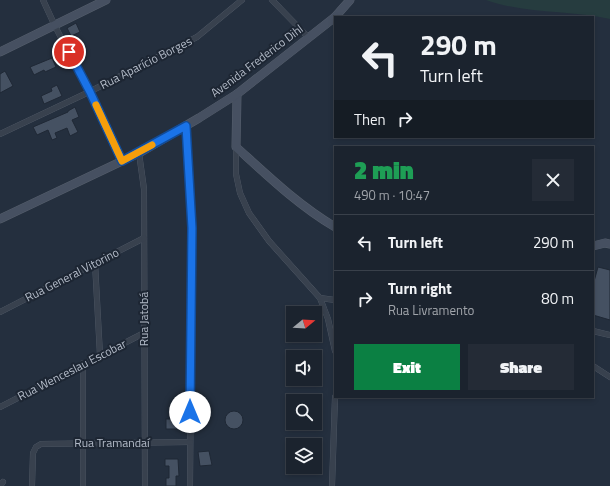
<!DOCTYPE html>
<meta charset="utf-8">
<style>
body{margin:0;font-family:"Titillium Web",sans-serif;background:#242b36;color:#f1f3f6;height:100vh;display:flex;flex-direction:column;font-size:15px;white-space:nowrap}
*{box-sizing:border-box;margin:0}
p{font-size:13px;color:#a0a4aa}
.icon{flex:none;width:22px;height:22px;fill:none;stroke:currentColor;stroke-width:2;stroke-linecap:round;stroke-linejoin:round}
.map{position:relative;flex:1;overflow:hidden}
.sheet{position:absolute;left:334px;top:146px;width:260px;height:252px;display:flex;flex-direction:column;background:#1b232e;border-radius:0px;box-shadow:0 2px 6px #0003,0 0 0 1px #39404a}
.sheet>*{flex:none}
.hud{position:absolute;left:334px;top:16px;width:260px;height:122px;border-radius:0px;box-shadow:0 2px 6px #0003,0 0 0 1px #39404a;background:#1b232e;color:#f1f3f6;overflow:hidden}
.needle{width:26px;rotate:72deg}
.fabs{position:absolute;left:286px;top:306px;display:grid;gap:8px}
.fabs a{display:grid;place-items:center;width:36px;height:36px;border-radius:0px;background:#1b232e;box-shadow:0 2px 6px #0003,0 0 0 1px #39404a;font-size:20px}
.pin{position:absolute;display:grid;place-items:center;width:34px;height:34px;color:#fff;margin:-17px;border:2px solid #fff;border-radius:50%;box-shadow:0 1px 4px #0007}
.me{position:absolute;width:44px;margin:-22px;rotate:0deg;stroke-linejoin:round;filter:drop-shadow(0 0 3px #0008)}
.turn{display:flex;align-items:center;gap:14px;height:84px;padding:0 20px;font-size:18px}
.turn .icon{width:52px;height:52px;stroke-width:2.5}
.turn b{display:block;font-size:28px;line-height:34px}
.then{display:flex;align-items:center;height:38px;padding:0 20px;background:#0003;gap:8px;font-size:15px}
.round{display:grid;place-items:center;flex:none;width:42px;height:42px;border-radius:0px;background:#242b36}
.head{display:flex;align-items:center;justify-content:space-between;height:68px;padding:0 20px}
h1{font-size:24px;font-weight:800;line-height:30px;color:#1e9e55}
.button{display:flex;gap:8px;margin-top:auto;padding:8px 20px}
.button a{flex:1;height:46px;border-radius:0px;background:#0b8043;color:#fff;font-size:16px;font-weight:800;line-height:46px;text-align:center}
.button a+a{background:#242b36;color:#f1f3f6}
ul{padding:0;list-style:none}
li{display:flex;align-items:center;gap:12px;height:56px;padding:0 20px;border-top:1px solid #39404a}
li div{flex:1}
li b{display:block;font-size:15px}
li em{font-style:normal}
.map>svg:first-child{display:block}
.green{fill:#263c3f}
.building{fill:#455162;stroke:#1f2835}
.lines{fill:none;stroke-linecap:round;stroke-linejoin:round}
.street-casing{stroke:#565f6c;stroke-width:6}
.secondary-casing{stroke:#565f6c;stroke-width:9}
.street{stroke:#38414e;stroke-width:5.5}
.secondary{stroke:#465061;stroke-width:8}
.route-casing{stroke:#114b97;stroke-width:10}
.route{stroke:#1a73e8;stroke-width:7}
.slow{stroke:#f59e0b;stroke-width:7}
.labels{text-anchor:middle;stroke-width:4;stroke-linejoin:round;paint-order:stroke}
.street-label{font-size:12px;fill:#b4bcc9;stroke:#1d2633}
</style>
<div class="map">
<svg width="610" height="486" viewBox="0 0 610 486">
<rect width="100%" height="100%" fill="#242f3e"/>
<path class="green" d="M486,0H610V19C569,10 526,14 486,0Z"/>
<g class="building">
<polygon points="76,23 80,32 71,36 67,28"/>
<polygon points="52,58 56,67 45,72 44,70 34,75 30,67"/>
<polygon points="5,71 13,86 0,93 0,74"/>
<polygon points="57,85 62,96 44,104 41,96 52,91 51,88"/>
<polygon points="75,107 79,117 72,120 78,132 70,136 67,128 55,133 57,138 52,140 48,130 37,135 33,127 68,112 68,111"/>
<polygon points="598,267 610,270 610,320 593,315 593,285"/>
<polygon points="199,405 210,406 212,411 209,411 209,417 196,417 196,411 199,411"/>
<circle cx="234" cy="420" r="9"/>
<rect x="166" y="419" width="15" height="10"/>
<polygon points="209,451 212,465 200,466 198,452"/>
<polygon points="165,459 178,459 179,476 176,476 176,486 166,486 166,478 169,478 169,466 165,466"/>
</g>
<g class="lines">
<g class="street-casing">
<g id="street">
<polyline points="43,0 55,26 89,92 121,161"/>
<polyline points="272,0 308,37"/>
<polyline points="186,126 192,228 190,486"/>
<polyline points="0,134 89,92 197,37 242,0"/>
<polyline points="236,147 236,174 240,193 249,213 269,241 320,298 328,319 335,351"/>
<polyline points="139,153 144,189 145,486"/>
<polyline points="95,263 100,355"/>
<polyline points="320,298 335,300"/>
<polyline points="0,312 144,238"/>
<polyline points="593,331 610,335"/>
<polyline points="83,363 83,486"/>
<polyline points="593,366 610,377"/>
<polyline points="0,407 144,333"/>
<polyline points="0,486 3,482"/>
<polyline points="32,486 33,453 36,447 41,444 190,442"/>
<polyline points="332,486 335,397"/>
</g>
</g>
<g class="secondary-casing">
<g id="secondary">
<polyline points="335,17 350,0"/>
<polyline points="0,52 106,0"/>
<path d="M237,94L236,147C268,176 298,205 335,227"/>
<polyline points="0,219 139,153 199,118 237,94 335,17"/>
<polyline points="593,246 605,243 610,244"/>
</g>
</g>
<use href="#street" class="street"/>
<use href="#secondary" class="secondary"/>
</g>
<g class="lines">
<g class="route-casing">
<polyline id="route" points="69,52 90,92 122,161 186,126 192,228 190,412"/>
</g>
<use href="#route" class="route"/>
<polyline class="slow" points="96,105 122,161 152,145"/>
</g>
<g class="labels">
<g class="street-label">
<text transform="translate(257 61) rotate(-37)" y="4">Avenida Frederico Dihl</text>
<text transform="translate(146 63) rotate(-27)" y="4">Rua Aparício Borges</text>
<text transform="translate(72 275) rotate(-27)" y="4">Rua General Vitorino</text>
<text transform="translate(144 319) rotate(-90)" y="4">Rua Jatobá</text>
<text transform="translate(72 370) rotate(-27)" y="4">Rua Wenceslau Escobar</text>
<text x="112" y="447">Rua Tramandaí</text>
</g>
</g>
</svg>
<div class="fabs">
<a><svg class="needle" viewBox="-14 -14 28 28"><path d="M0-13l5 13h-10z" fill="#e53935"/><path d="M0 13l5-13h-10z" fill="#a0a4aa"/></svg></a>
<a><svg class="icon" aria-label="sound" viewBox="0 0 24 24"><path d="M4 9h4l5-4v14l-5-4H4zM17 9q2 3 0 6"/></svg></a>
<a><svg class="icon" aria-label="search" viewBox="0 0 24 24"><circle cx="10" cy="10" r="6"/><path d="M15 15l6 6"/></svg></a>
<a><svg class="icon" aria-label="layers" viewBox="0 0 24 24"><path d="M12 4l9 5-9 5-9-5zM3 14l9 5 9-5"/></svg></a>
</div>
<div class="pin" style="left:69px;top:52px;background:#d93025"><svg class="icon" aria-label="arrive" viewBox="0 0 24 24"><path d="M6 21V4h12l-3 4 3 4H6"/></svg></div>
<svg class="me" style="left:190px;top:412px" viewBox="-20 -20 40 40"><circle r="19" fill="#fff"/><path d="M0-13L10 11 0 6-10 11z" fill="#1a73e8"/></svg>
<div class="hud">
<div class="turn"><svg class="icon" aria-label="left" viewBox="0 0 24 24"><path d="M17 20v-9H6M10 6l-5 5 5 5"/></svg><div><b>290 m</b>Turn left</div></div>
<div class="then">Then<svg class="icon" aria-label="right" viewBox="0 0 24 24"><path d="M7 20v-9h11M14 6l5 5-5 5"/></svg></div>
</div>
<section class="sheet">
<div class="head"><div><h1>2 min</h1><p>490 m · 10:47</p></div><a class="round"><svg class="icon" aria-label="close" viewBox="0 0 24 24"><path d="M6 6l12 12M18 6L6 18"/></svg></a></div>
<ul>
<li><svg class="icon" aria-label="left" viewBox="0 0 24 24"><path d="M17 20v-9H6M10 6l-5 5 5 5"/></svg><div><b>Turn left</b></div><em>290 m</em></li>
<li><svg class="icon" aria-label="right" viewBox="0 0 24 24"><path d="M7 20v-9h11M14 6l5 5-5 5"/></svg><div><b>Turn right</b><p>Rua Livramento</p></div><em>80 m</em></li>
</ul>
<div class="button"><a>Exit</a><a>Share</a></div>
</section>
</div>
